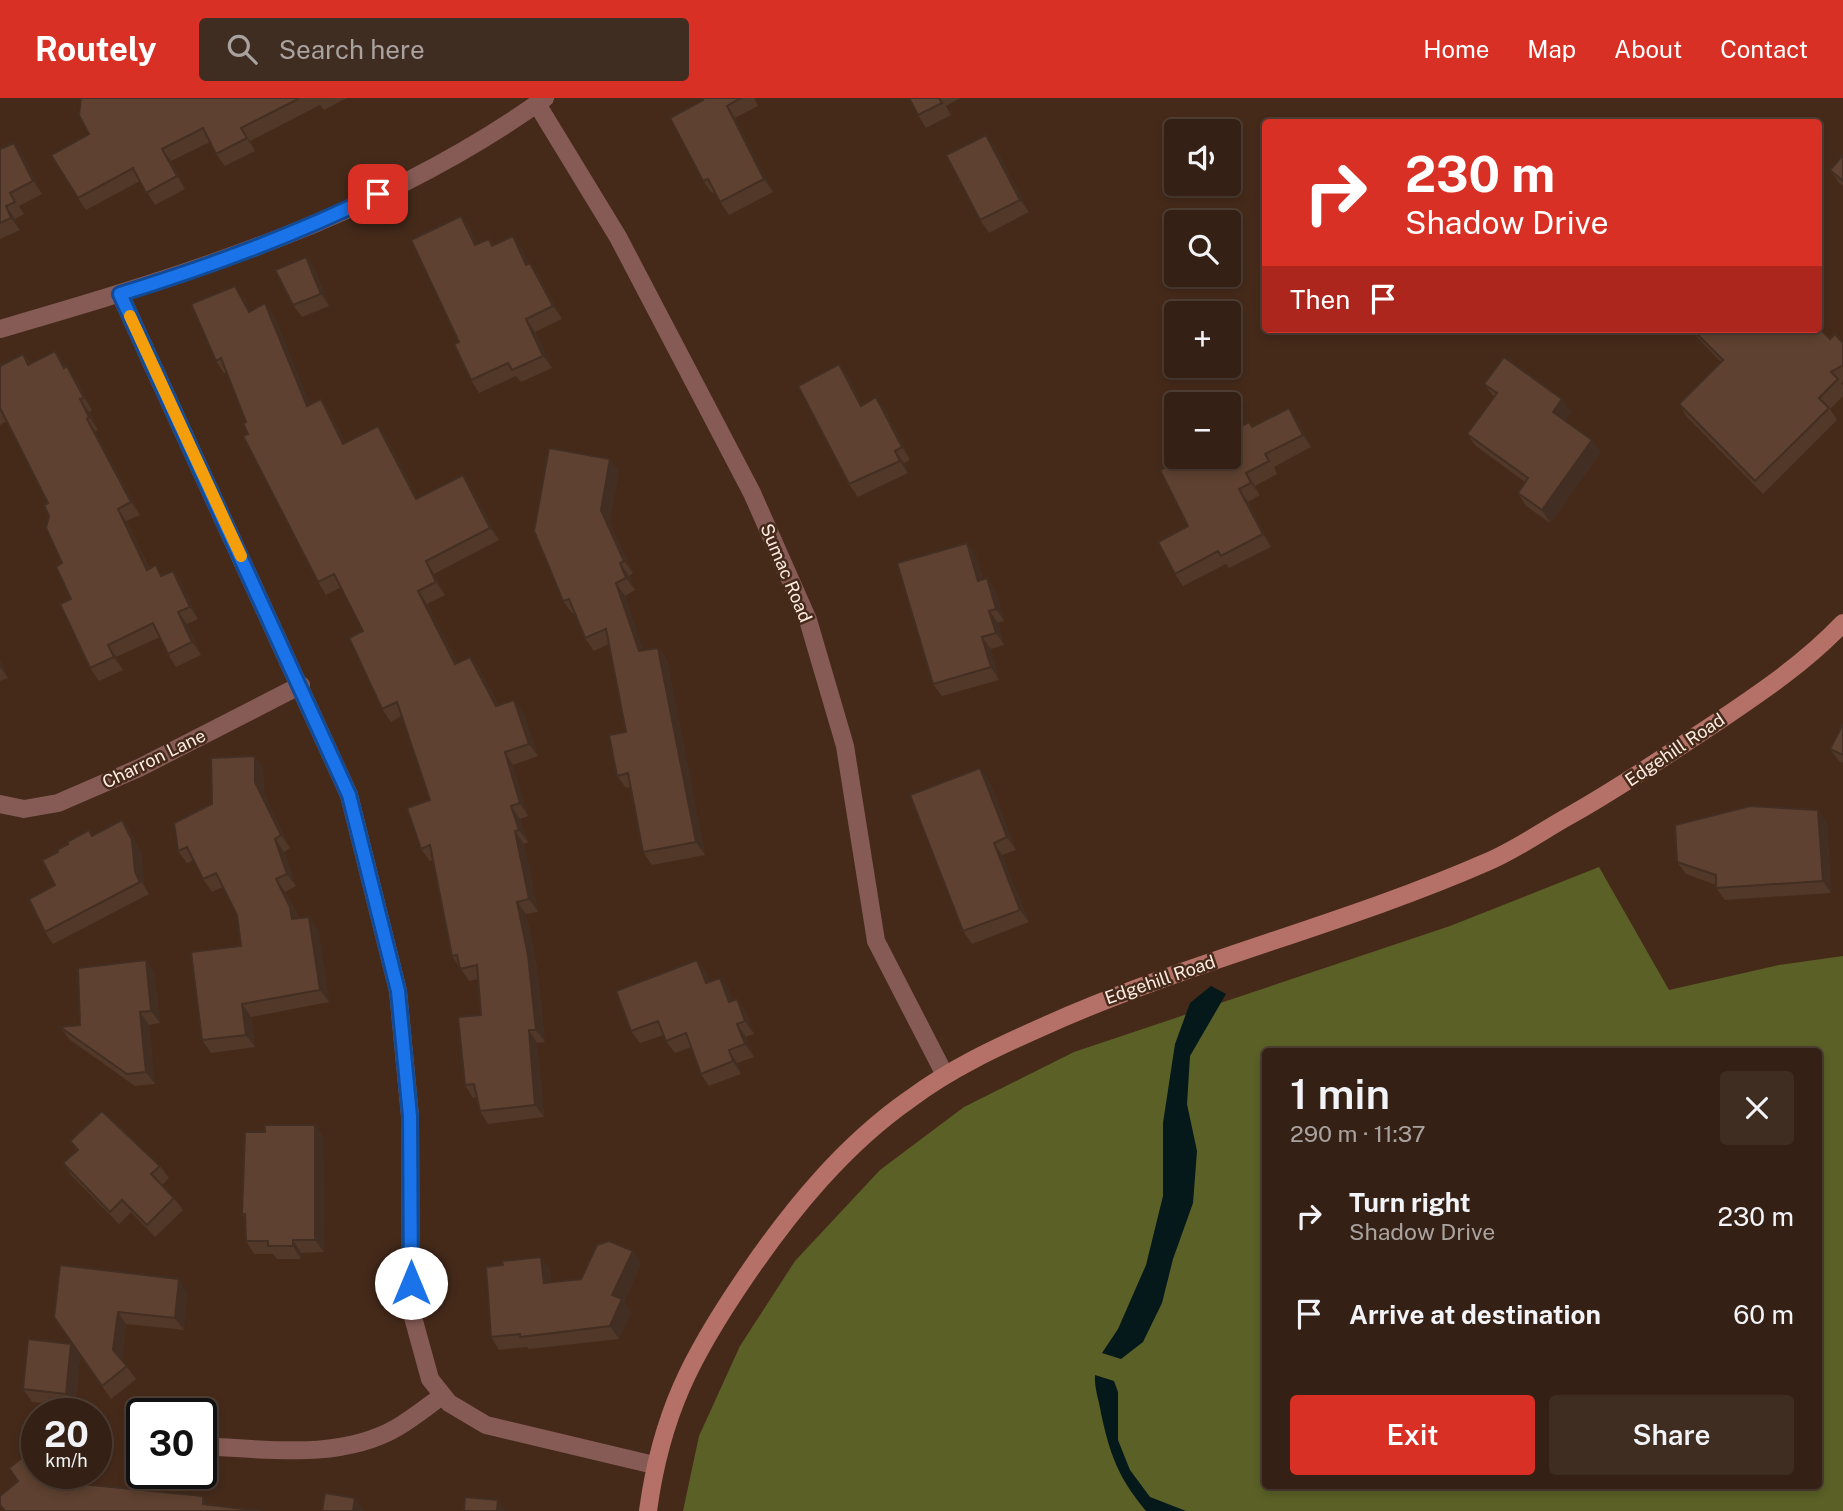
<!DOCTYPE html>
<meta charset="utf-8">
<style>
body{margin:0;font-family:"Public Sans",sans-serif;background:#3f2d22;color:#f1f3f6;height:100vh;display:flex;flex-direction:column;font-size:26px;white-space:nowrap}
*{box-sizing:border-box;margin:0}
p{font-size:23px;color:#a9a3a0}
.icon{flex:none;width:38px;height:38px;fill:none;stroke:currentColor;stroke-width:2;stroke-linecap:round;stroke-linejoin:round}
.map{position:relative;flex:1;overflow:hidden}
.drawer{position:absolute;left:1262px;top:950px;width:560px;height:441px;display:flex;flex-direction:column;background:#342014;border-radius:7px;box-shadow:0 4px 10px #0003,0 0 0 2px #4e3e34}
.drawer>*{flex:none}
.guide{position:absolute;left:1262px;top:21px;width:560px;height:214px;border-radius:7px;box-shadow:0 4px 10px #0003,0 0 0 2px #4e3e34;background:#d93025;color:#fff;overflow:hidden}
.buttons{position:absolute;left:1164px;top:21px;display:grid;gap:14px}
.buttons a{display:grid;place-items:center;width:77px;height:77px;border-radius:7px;background:#342014;box-shadow:0 4px 10px #0003,0 0 0 2px #4e3e34;font-size:35px}
.speed{position:absolute;left:21px;top:1300px;display:flex;gap:14px;font-size:35px;font-weight:700;text-align:center}
.speed>*{display:grid;place-content:center;width:91px;height:91px;border-radius:50%;background:#342014;box-shadow:0 4px 10px #0003,0 0 0 2px #4e3e34;line-height:1}
.speed small{font-size:18px;font-weight:400}
.speed .limit{border:4px solid #111;border-radius:10px;background:#fff;color:#111}
.pin{position:absolute;display:grid;place-items:center;width:60px;height:60px;color:#fff;margin:-30px;border-radius:14px;box-shadow:0 4px 10px #0006}
.me{position:absolute;width:77px;margin:-38px;rotate:0deg;stroke-linejoin:round;filter:drop-shadow(0 0 5px #0008)}
.turn{display:flex;align-items:center;gap:24px;height:147px;padding:0 28px;font-size:32px}
.turn .icon{width:91px;height:91px;stroke-width:2.5}
.turn b{display:block;font-size:49px;line-height:60px}
.then{display:flex;align-items:center;height:66px;padding:0 28px;background:#0003;gap:14px;font-size:26px}
.round{display:grid;place-items:center;flex:none;width:74px;height:74px;border-radius:7px;background:#3f2d22}
.head{display:flex;align-items:center;justify-content:space-between;height:119px;padding:0 28px}
h1{font-size:42px;font-weight:600;line-height:52px}
.cta{display:flex;gap:14px;margin-top:auto;padding:14px 28px}
.cta a{flex:1;height:80px;border-radius:7px;background:#d93025;color:#fff;font-size:28px;font-weight:600;line-height:80px;text-align:center}
.cta a+a{background:#3f2d22;color:#f1f3f6}
ul{padding:0;list-style:none}
li{display:flex;align-items:center;gap:21px;height:98px;padding:0 28px}
li div{flex:1}
li b{display:block;font-size:26px}
li em{font-style:normal}
header{display:flex;align-items:center;gap:42px;box-sizing:border-box;height:98px;padding:0 35px;background:#d93025;color:#fff}
header strong{font-size:33px}
nav{display:flex;gap:38px;margin-inline-start:auto;font-size:24px}
.search{width:490px;height:63px;background:#3f2d22;display:flex;align-items:center;gap:18px;box-sizing:border-box;padding:0 24px;border-radius:7px;color:#a9a3a0;font-size:26px}
.map>svg:first-child{display:block}
.green{fill:#5a6026;fill-rule:evenodd}
.water{fill:#05181a}
.lines{fill:none;stroke-linecap:round;stroke-linejoin:round}
.street{stroke:#865b55;stroke-width:18}
.secondary{stroke:#b57168;stroke-width:18}
.wall{fill:#513829}
.shaded-wall{fill:#422e22}
.building{fill:#5e4130;stroke:#422e22;stroke-width:2}
.route-casing{stroke:#114b97;stroke-width:18}
.route{stroke:#1a73e8;stroke-width:12}
.slow{stroke:#f59e0b;stroke-width:12}
.labels{text-anchor:middle;stroke-width:5;stroke-linejoin:round;paint-order:stroke}
.street-label{font-size:18px;fill:#feebe1;stroke:#452a1a}
</style>
<header>
<strong>Routely</strong>
<div class="search"><svg class="icon" aria-label="search" viewBox="0 0 24 24"><circle cx="10" cy="10" r="6"/><path d="M15 15l6 6"/></svg>Search here</div>
<nav><a>Home</a><a>Map</a><a>About</a><a>Contact</a></nav>
</header>
<div class="map">
<svg width="1843" height="1413" viewBox="0 0 1843 1413">
<rect width="100%" height="100%" fill="#452a1a"/>
<path class="green" d="M1599,769L1669,892L1779,867L1843,858V1413H683L699,1338L740,1248L795,1163L880,1072L964,1009L1074,954L1450,828ZM1265,954H1818V1388H1265Z"/>
<g class="water">
<polygon points="1211,888 1226,896 1190,958 1187,1006 1197,1053 1193,1105 1173,1161 1162,1205 1143,1244 1121,1261 1102,1255 1118,1231 1146,1167 1163,1098 1163,1025 1175,946 1190,905"/>
<path d="M1095,1277L1114,1283L1118,1294V1342L1130,1372L1150,1399L1186,1413H1146C1118,1379 1110,1357 1101,1315C1099,1302 1094,1290 1095,1277Z"/>
</g>
<g class="lines">
<g class="street">
<polyline points="537,6 618,139 752,395 808,522 845,648 876,843 945,977"/>
<polyline points="120,196 349,697 398,893 410,1018 411,1212 430,1281 449,1305 486,1327 654,1367"/>
<path d="M0,231C190,176 382,117 545,0"/>
<polyline points="0,706 24,711 58,705 139,670 301,587"/>
<path d="M201,1348C265,1351 340,1363 398,1329C413,1320 428,1308 442,1298"/>
</g>
<path class="secondary" d="M648,1413C661,1316 692,1257 746,1178C791,1112 844,1047 910,1001C950,971 995,950 1040,930C1185,864 1341,828 1487,764C1516,752 1542,733 1569,718C1619,690 1666,658 1714,626C1760,595 1805,565 1843,525"/>
</g>
<g class="wall">
<polygon points="81,0 347,0 324,12 320,7 250,43 255,53 225,68 216,56 210,44 171,63 185,91 155,107 140,83 86,112 78,100 89,36"/>
<polygon points="702,0 754,0 758,8 735,20 773,94 729,117 720,104 715,94 712,95 703,83 703,2"/>
<polygon points="909,0 960,0 946,8 951,17 926,30 918,17"/>
<polygon points="986,37 995,49 1029,114 989,135 980,122"/>
<polygon points="0,51 23,58 42,96 19,108 24,116 15,121 20,132 0,141"/>
<polygon points="1843,57 1843,88 1839,85 1830,72"/>
<polygon points="461,118 470,131 477,146 489,141 494,147 522,151 528,166 539,178 562,221 535,234 552,270 521,284 516,278 479,295 471,282 459,244"/>
<polygon points="306,159 315,172 329,208 302,219 293,207"/>
<polygon points="244,200 250,213 274,218 310,307 321,301 329,314 345,345 378,328 387,341 418,401 463,377 471,390 499,442 434,476 445,497 427,506 457,565 470,559 479,571 498,607 523,614 538,658 513,667 528,718 520,721 528,744 524,746 538,814 526,816 537,870 545,944 537,945 544,1019 488,1026 480,1013 477,999 473,1000 465,987 481,917 478,881 469,883 452,858 433,762 430,763 421,751 430,702 401,618 391,624 382,611 363,533 341,489 326,497 318,484 248,336 246,324 227,274 224,275 216,263"/>
<polygon points="1689,231 1818,231 1830,241 1843,245 1843,284 1841,285 1843,288 1843,298 1830,311 1837,322 1763,396 1687,319 1679,306 1721,264"/>
<polygon points="23,256 30,266 64,266 76,281 92,312 89,314 98,332 95,333 140,417 126,423 149,470 163,477 173,473 181,485 198,521 187,526 201,557 176,569 168,556 160,539 116,559 123,572 99,583 90,570 49,418 48,405 7,323 0,327 0,268"/>
<polygon points="839,266 848,279 862,307 885,312 910,362 904,365 908,375 858,399 849,386"/>
<polygon points="1484,286 1571,314 1565,322 1601,354 1550,425 1526,408 1518,395 1525,384 1476,348 1467,336 1494,299"/>
<polygon points="1298,323 1311,349 1274,369 1277,376 1255,388 1260,397 1248,404 1271,449 1229,470 1226,466 1183,488 1175,476 1188,428 1249,324 1253,329"/>
<polygon points="619,373 609,424 633,475 629,478 635,492 625,498 643,553 658,550 667,562 705,757 652,767 643,754 630,689 626,690 617,678 626,634 609,546 594,553 585,540 575,514 572,515 563,503"/>
<polygon points="967,445 976,458 983,481 987,480 996,493 1004,523 998,525 1004,547 991,551 999,582 942,598 933,586"/>
<polygon points="0,562 8,580 0,583"/>
<polygon points="1843,626 1843,665 1839,663 1830,651"/>
<polygon points="255,658 263,671 264,696 290,750 284,754 296,788 285,794 299,820 318,832 329,904 251,919 255,949 211,955 202,942 241,848 237,817 223,789 212,794 203,781 194,762 187,765 178,753 212,706"/>
<polygon points="989,682 1016,752 1002,757 1029,824 972,846 963,833"/>
<polygon points="122,722 131,735 141,755 144,787 149,796 53,846 45,834 55,787 58,754 89,732 93,737"/>
<polygon points="1827,725 1831,795 1725,802 1716,790 1716,787 1686,776 1677,764"/>
<polygon points="146,862 154,875 160,925 149,927 155,986 135,988 69,941 60,929 80,927"/>
<polygon points="697,862 706,875 709,884 720,880 729,892 732,902 737,901 745,913 754,936 746,939 754,959 737,965 741,976 709,988 701,976 691,949 675,955 666,943 664,937 640,945 631,933"/>
<polygon points="315,1027 323,1039 324,1154 301,1155 301,1161 277,1161 273,1156 254,1156 246,1143 246,1121 242,1116 265,1034"/>
<polygon points="70,1043 160,1068 169,1080 162,1087 174,1100 183,1112 155,1139 131,1114 119,1126 72,1078 63,1065 77,1053"/>
<polygon points="641,1165 624,1204 631,1214 619,1241 529,1251 527,1249 499,1252 491,1239 550,1171 551,1184 581,1181"/>
<polygon points="187,1194 184,1232 126,1226 122,1262 136,1281 111,1301 54,1219"/>
<polygon points="71,1246 80,1258 75,1308 32,1304 23,1291"/>
</g>
<g class="shaded-wall">
<polygon points="727,8 735,20 773,94 764,81"/>
<polygon points="241,30 250,43 255,53 247,40"/>
<polygon points="986,37 995,49 1029,114 1020,102"/>
<polygon points="14,45 23,58 42,96 33,83"/>
<polygon points="162,51 171,63 185,91 177,78"/>
<polygon points="6,108 15,121 20,132 11,120"/>
<polygon points="461,118 470,131 484,160 475,147"/>
<polygon points="513,138 522,151 535,180 526,167"/>
<polygon points="306,159 315,172 329,208 321,196"/>
<polygon points="530,165 539,178 562,221 553,208"/>
<polygon points="235,188 244,200 257,226 249,214"/>
<polygon points="265,205 274,218 316,321 307,308"/>
<polygon points="526,221 535,234 552,270 543,258"/>
<polygon points="55,253 64,266 73,283 64,270"/>
<polygon points="839,266 848,279 869,320 861,308"/>
<polygon points="67,268 76,281 92,312 84,300"/>
<polygon points="876,299 885,312 910,362 902,349"/>
<polygon points="80,301 89,314 98,332 89,319"/>
<polygon points="321,301 329,314 352,359 343,346"/>
<polygon points="1562,301 1571,314 1562,326 1553,314"/>
<polygon points="1289,310 1298,323 1311,349 1303,337"/>
<polygon points="87,321 95,333 140,417 131,404"/>
<polygon points="378,328 387,341 425,414 416,401"/>
<polygon points="1592,342 1601,354 1550,425 1542,412"/>
<polygon points="895,353 904,365 908,375 900,363"/>
<polygon points="610,361 619,373 609,424 633,475 624,463 601,412"/>
<polygon points="1246,375 1255,388 1260,397 1251,385"/>
<polygon points="463,377 471,390 499,442 490,430"/>
<polygon points="1239,391 1248,404 1271,449 1263,436"/>
<polygon points="118,411 126,423 155,484 147,472"/>
<polygon points="967,445 976,458 987,495 978,483"/>
<polygon points="426,463 434,476 445,497 436,484"/>
<polygon points="620,465 629,478 635,492 626,480"/>
<polygon points="173,473 181,485 198,521 190,509"/>
<polygon points="987,480 996,493 1004,523 996,511"/>
<polygon points="616,485 625,498 648,566 639,553"/>
<polygon points="418,493 427,506 464,579 455,566"/>
<polygon points="989,513 998,525 1004,547 996,535"/>
<polygon points="178,514 187,526 201,557 192,544"/>
<polygon points="982,539 991,551 999,582 991,569"/>
<polygon points="108,547 116,559 123,572 114,559"/>
<polygon points="658,550 667,562 705,757 696,744"/>
<polygon points="470,559 479,571 505,621 496,608"/>
<polygon points="0,562 8,580 0,569"/>
<polygon points="514,602 523,614 538,658 529,646"/>
<polygon points="505,654 513,667 528,718 520,705"/>
<polygon points="255,658 263,671 264,696 290,750 281,737 255,684"/>
<polygon points="980,670 989,682 1016,752 1007,739"/>
<polygon points="511,708 520,721 528,744 519,732"/>
<polygon points="1818,712 1827,725 1831,795 1823,783"/>
<polygon points="122,722 131,735 141,755 144,787 149,796 135,774"/>
<polygon points="515,733 524,746 538,814 529,801"/>
<polygon points="275,741 284,754 296,788 287,776"/>
<polygon points="994,745 1002,757 1029,824 1020,812"/>
<polygon points="276,781 285,794 299,821 292,821"/>
<polygon points="517,804 526,816 537,870 545,944 536,932"/>
<polygon points="309,819 318,832 329,904 320,892"/>
<polygon points="146,862 154,875 160,925 151,913"/>
<polygon points="697,862 706,875 715,897 706,885"/>
<polygon points="720,880 729,892 738,916 729,904"/>
<polygon points="737,901 745,913 754,936 745,923"/>
<polygon points="242,906 251,919 255,949 246,937"/>
<polygon points="140,914 149,927 155,986 146,974"/>
<polygon points="737,926 746,939 754,959 745,946"/>
<polygon points="529,932 537,945 544,1019 535,1007"/>
<polygon points="729,952 737,965 741,976 733,963"/>
<polygon points="315,1027 323,1039 324,1154 315,1142"/>
<polygon points="293,1142 301,1155 301,1161 293,1148"/>
<polygon points="633,1153 641,1165 624,1204 631,1214 619,1241 610,1228 612,1197"/>
<polygon points="541,1159 550,1171 553,1198 544,1185"/>
<polygon points="179,1181 187,1194 184,1232 175,1220"/>
<polygon points="118,1214 126,1226 122,1264 113,1252"/>
<polygon points="71,1246 80,1258 75,1308 66,1296"/>
<polygon points="203,1398 212,1410 203,1406"/>
<polygon points="355,1400 364,1413 353,1413"/>
<polygon points="498,1402 506,1413 497,1413"/>
</g>
<g class="building">
<polygon points="81,0 300,0 241,30 247,40 216,56 203,30 162,51 177,78 146,95 133,70 78,100 51,57 89,36 79,17"/>
<polygon points="702,0 741,0 727,8 764,81 720,104 708,81 703,83 670,20 703,2"/>
<polygon points="909,0 939,0 942,5 918,17"/>
<polygon points="986,37 1020,102 980,122 946,57"/>
<polygon points="14,45 33,83 10,95 15,104 6,108 11,120 0,125 0,51"/>
<polygon points="1843,57 1843,83 1830,72"/>
<polygon points="461,118 475,147 489,141 492,148 513,138 526,167 530,165 553,208 526,221 543,258 512,272 508,265 471,282 454,246 459,244 411,142"/>
<polygon points="306,159 321,196 293,207 275,172"/>
<polygon points="235,188 249,214 265,205 307,308 321,301 343,346 378,328 416,401 463,377 490,430 426,463 436,484 418,493 455,566 470,559 496,608 514,602 529,646 505,654 520,705 511,708 519,732 515,733 529,801 517,804 528,857 536,932 529,932 535,1007 480,1013 474,986 465,987 458,919 481,917 477,867 460,871 457,857 452,858 430,747 421,751 407,710 430,702 397,604 382,611 349,540 363,533 334,476 318,484 243,338 248,336 243,325 246,324 221,260 216,263 191,206"/>
<polygon points="1818,229 1830,241 1835,236 1843,245 1843,267 1831,274 1838,281 1819,300 1829,310 1755,383 1679,306 1723,262 1692,231 1818,231"/>
<polygon points="55,253 64,270 67,268 84,300 80,301 89,319 87,321 131,404 118,411 147,472 156,467 161,478 173,473 190,509 178,514 192,544 168,556 153,525 108,547 114,559 90,570 60,506 71,501 56,469 62,465 46,430 49,418 44,407 48,405 0,310 0,268 23,256 28,267"/>
<polygon points="1504,259 1562,301 1553,314 1592,342 1542,412 1518,395 1528,380 1467,336 1497,295 1484,286"/>
<polygon points="839,266 861,308 876,299 902,349 895,353 900,363 849,386 798,288"/>
<polygon points="1289,310 1303,337 1265,356 1269,363 1246,375 1251,385 1239,391 1263,436 1221,458 1218,453 1175,476 1158,444 1188,428 1160,372 1184,359 1228,359 1228,335 1249,324 1252,329"/>
<polygon points="549,350 610,361 601,412 624,463 620,465 626,480 616,485 639,553 658,550 696,744 643,754 628,675 617,678 609,637 626,634 606,531 585,540 569,501 563,503 534,433"/>
<polygon points="967,445 978,483 987,480 996,511 989,513 996,535 982,539 991,569 933,586 897,465"/>
<polygon points="1843,626 1843,657 1830,651"/>
<polygon points="255,658 255,684 281,737 275,741 287,776 276,781 290,809 292,821 309,819 320,892 242,906 246,937 202,942 191,854 241,848 237,817 216,775 203,781 187,749 178,753 174,725 212,706 211,660"/>
<polygon points="980,670 1007,739 994,745 1020,812 963,833 910,697"/>
<polygon points="1750,708 1818,712 1823,783 1716,790 1716,777 1677,764 1675,727"/>
<polygon points="122,722 132,742 135,774 140,784 45,834 29,801 55,787 42,762 58,754 57,752 68,746 67,744 89,732 92,738"/>
<polygon points="146,862 151,913 140,914 146,974 127,976 60,929 80,927 78,870"/>
<polygon points="697,862 706,885 720,880 729,904 737,901 745,923 737,926 745,946 729,952 733,963 701,976 686,935 666,943 658,923 631,933 616,893"/>
<polygon points="102,1013 160,1068 151,1076 174,1100 147,1127 122,1102 110,1114 63,1065 78,1052 70,1043"/>
<polygon points="265,1027 315,1027 315,1142 293,1142 293,1148 268,1148 268,1143 246,1143 245,1116 242,1116 245,1034 265,1034"/>
<polygon points="609,1143 633,1153 612,1197 622,1201 610,1228 520,1239 520,1236 491,1239 486,1169 503,1167 502,1163 541,1159 544,1185 581,1181 597,1147"/>
<polygon points="60,1167 179,1181 175,1220 118,1214 113,1252 127,1268 102,1288 54,1219"/>
<polygon points="28,1241 71,1246 66,1296 23,1291"/>
<polygon points="28,1355 36,1364 37,1364 37,1376 73,1376 81,1386 203,1398 203,1406 260,1413 5,1413 0,1407 0,1398 18,1383 9,1370"/>
<polygon points="325,1395 355,1400 353,1413 322,1413"/>
<polygon points="465,1399 498,1402 497,1413 464,1413"/>
</g>
<g class="lines">
<g class="route-casing">
<path id="route" d="M378,96C295,137 208,169 120,196L349,697L398,893L410,1018L411,1185"/>
</g>
<use href="#route" class="route"/>
<polyline class="slow" points="130,218 241,458"/>
</g>
<g class="labels">
<g class="street-label">
<text transform="translate(786 475) rotate(67)" y="6">Sumac Road</text>
<text transform="translate(1675 652) rotate(-34)" y="6">Edgehill Road</text>
<text transform="translate(154 661) rotate(-26)" y="6">Charron Lane</text>
<text transform="translate(1160 882) rotate(-19)" y="6">Edgehill Road</text>
</g>
</g>
</svg>
<div class="buttons">
<a><svg class="icon" aria-label="sound" viewBox="0 0 24 24"><path d="M4 9h4l5-4v14l-5-4H4zM17 9q2 3 0 6"/></svg></a>
<a><svg class="icon" aria-label="search" viewBox="0 0 24 24"><circle cx="10" cy="10" r="6"/><path d="M15 15l6 6"/></svg></a>
<a>+</a>
<a>−</a>
</div>
<div class="speed"><div>20<small>km/h</small></div><div class="limit">30</div></div>
<div class="pin" style="left:378px;top:96px;background:#d93025"><svg class="icon" aria-label="arrive" viewBox="0 0 24 24"><path d="M6 21V4h12l-3 4 3 4H6"/></svg></div>
<svg class="me" style="left:411px;top:1185px" viewBox="-20 -20 40 40"><circle r="19" fill="#fff"/><path d="M0-13L10 11 0 6-10 11z" fill="#1a73e8"/></svg>
<div class="guide">
<div class="turn"><svg class="icon" aria-label="right" viewBox="0 0 24 24"><path d="M7 20v-9h11M14 6l5 5-5 5"/></svg><div><b>230 m</b>Shadow Drive</div></div>
<div class="then">Then<svg class="icon" aria-label="arrive" viewBox="0 0 24 24"><path d="M6 21V4h12l-3 4 3 4H6"/></svg></div>
</div>
<section class="drawer">
<div class="head"><div><h1>1 min</h1><p>290 m · 11:37</p></div><a class="round"><svg class="icon" aria-label="close" viewBox="0 0 24 24"><path d="M6 6l12 12M18 6L6 18"/></svg></a></div>
<ul>
<li><svg class="icon" aria-label="right" viewBox="0 0 24 24"><path d="M7 20v-9h11M14 6l5 5-5 5"/></svg><div><b>Turn right</b><p>Shadow Drive</p></div><em>230 m</em></li>
<li><svg class="icon" aria-label="arrive" viewBox="0 0 24 24"><path d="M6 21V4h12l-3 4 3 4H6"/></svg><div><b>Arrive at destination</b></div><em>60 m</em></li>
</ul>
<div class="cta"><a>Exit</a><a>Share</a></div>
</section>
</div>
